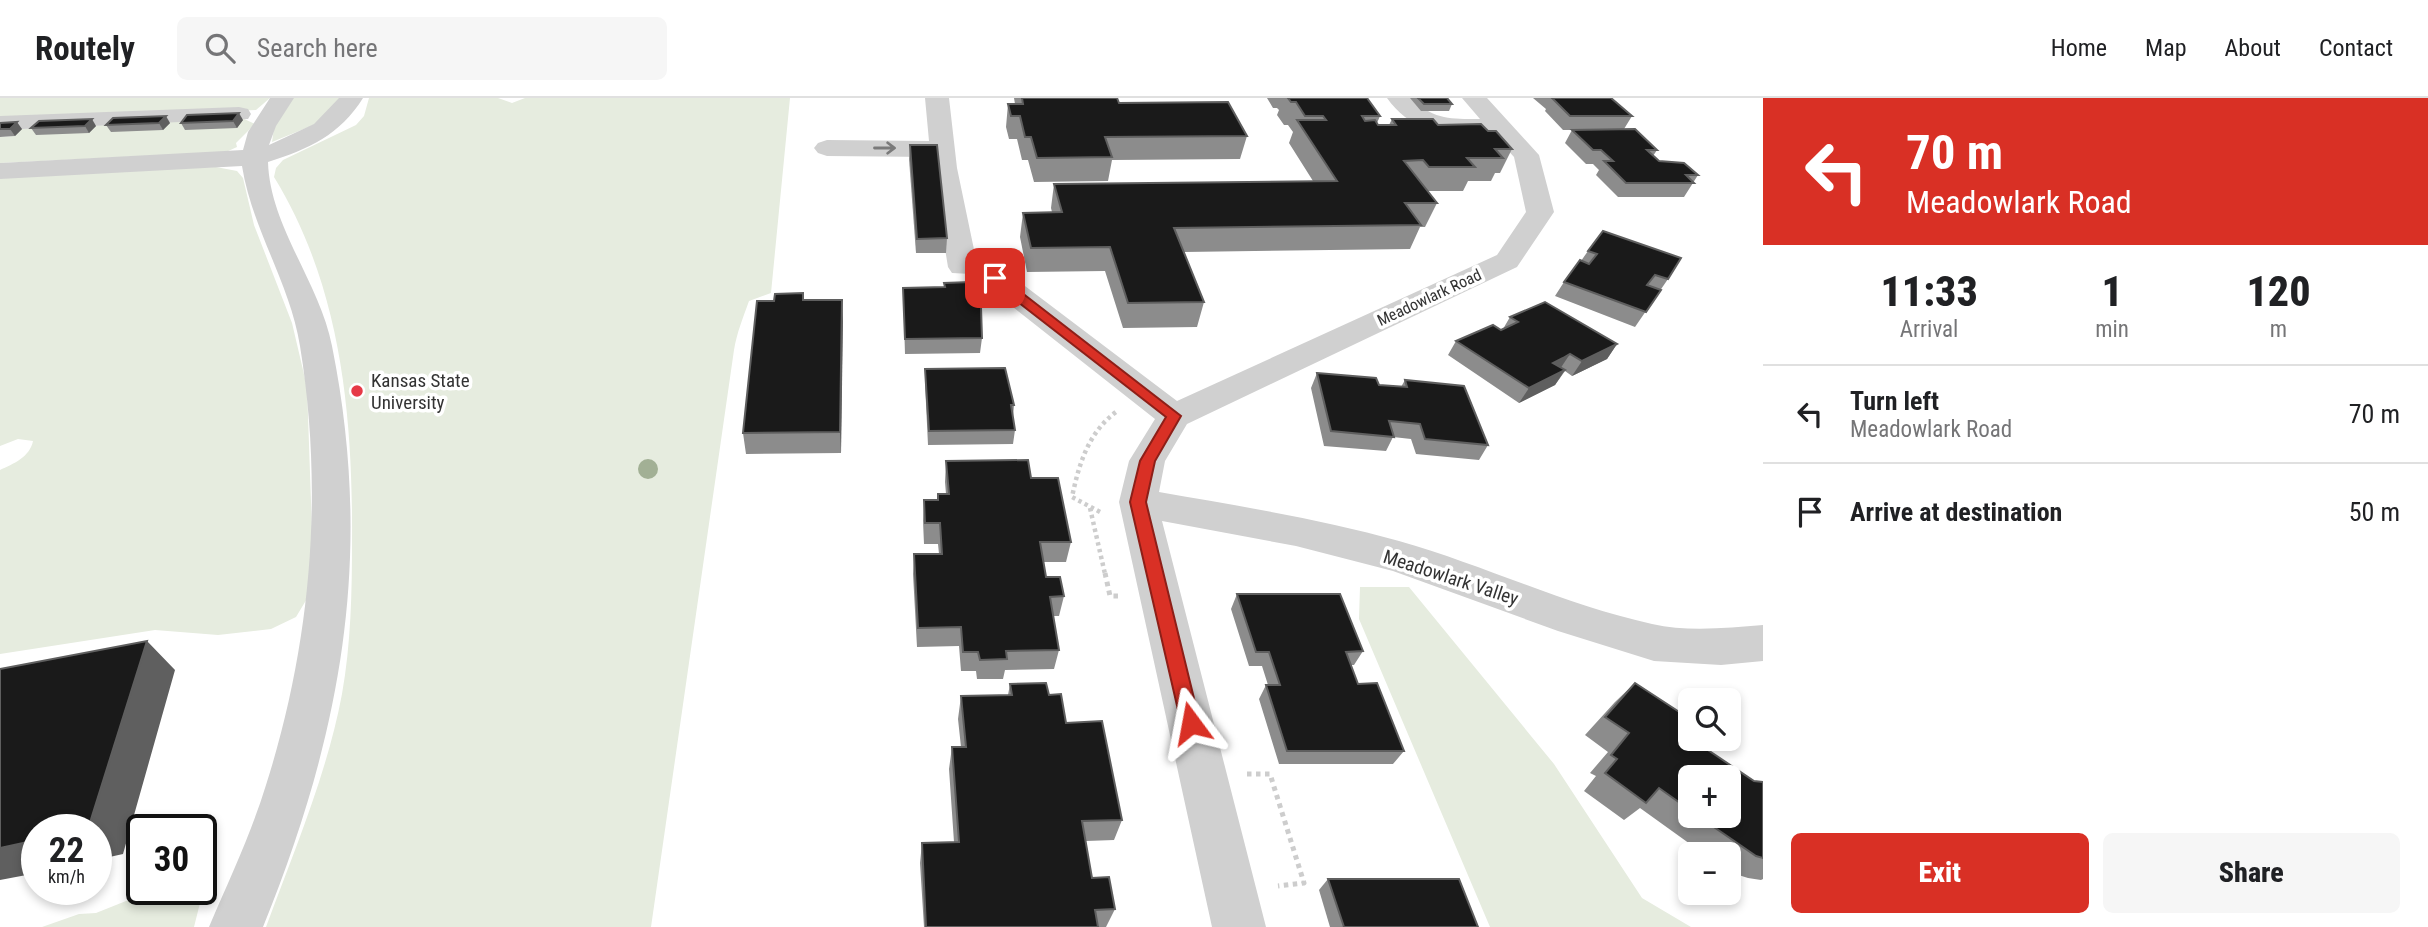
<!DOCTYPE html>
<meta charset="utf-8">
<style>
body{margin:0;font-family:"Roboto Condensed",sans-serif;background:#f6f6f6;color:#202124;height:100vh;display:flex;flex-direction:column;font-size:26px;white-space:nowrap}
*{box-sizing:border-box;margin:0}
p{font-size:23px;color:#757577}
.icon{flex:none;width:38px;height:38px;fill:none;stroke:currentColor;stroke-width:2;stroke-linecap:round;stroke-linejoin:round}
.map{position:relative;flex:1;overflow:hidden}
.panel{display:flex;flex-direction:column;background:#fff;width:665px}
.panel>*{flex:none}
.top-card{background:#d93025;color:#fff;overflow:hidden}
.controls{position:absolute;left:1678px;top:590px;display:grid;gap:14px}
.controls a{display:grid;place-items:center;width:63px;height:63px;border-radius:10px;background:#fff;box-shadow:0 4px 10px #0003;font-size:35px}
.speed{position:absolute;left:21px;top:716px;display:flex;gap:14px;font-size:35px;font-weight:700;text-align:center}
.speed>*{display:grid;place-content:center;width:91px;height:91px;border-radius:50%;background:#fff;box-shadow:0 4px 10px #0003;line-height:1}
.speed small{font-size:18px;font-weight:400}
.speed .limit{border:4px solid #111;border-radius:10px;background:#fff;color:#111}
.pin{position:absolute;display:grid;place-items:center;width:60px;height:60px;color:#fff;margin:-30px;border-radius:14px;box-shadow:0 4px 10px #0006}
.me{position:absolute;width:77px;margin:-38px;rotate:347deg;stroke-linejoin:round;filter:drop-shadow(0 0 5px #0008)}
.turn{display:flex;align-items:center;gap:24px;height:147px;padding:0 28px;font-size:32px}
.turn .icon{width:91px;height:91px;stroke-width:2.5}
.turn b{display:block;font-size:49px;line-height:60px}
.eta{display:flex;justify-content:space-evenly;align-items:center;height:119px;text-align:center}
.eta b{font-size:42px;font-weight:800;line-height:49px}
.button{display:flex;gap:14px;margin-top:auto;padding:14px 28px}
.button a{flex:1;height:80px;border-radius:10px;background:#d93025;color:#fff;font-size:28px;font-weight:800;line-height:80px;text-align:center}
.button a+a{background:#f6f6f6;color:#202124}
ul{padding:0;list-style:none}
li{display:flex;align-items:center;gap:21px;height:98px;padding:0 28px;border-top:2px solid #e0e0e0}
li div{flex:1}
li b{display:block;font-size:26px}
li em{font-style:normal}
header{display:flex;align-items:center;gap:42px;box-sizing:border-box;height:98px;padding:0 35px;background:#fff;border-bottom:2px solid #e0e0e0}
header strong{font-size:33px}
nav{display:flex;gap:38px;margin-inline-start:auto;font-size:24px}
.search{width:490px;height:63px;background:#f6f6f6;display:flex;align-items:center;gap:18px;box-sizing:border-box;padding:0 24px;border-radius:10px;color:#757577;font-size:26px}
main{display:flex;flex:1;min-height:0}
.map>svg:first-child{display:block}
.green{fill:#e6ecdf}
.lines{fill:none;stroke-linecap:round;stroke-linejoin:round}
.path-far1{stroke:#cdcdcd;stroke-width:4.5;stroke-dasharray:3.5 3.5;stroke-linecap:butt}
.path{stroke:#cdcdcd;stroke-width:5;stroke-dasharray:4.5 4.5;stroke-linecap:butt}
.minor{fill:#d0d0d0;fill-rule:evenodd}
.tree{fill:#a2b095}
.wall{fill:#8c8c8c;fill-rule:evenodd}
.shaded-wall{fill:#5f5f5f}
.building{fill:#1a1a1a;stroke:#5f5f5f;stroke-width:2}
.oneway{stroke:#7a7a7a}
.route{fill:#d93025;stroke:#8d1f18;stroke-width:2}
.poi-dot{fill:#e63946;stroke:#fff;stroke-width:2.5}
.labels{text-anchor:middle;stroke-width:7;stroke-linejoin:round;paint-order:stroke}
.far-street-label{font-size:16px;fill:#333;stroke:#fff}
.poi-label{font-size:19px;fill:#333;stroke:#fff;text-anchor:start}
.street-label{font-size:19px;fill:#333;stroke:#fff}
</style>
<header>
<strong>Routely</strong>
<div class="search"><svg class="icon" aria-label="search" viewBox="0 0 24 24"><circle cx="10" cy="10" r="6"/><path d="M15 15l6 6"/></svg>Search here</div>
<nav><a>Home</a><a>Map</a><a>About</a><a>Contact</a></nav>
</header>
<main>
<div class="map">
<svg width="1763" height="829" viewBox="0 0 1763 829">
<rect width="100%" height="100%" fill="#fff"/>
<g class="green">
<polygon points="0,0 270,0 256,12 0,23"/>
<polygon points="293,0 340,0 321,24 272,44 274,30"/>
<path d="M369,0H498L512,5L525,0H790L771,195L749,203C743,220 737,234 734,252L651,829H266C294,753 327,676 342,596C351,546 352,494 352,443C353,317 341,188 274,79L276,70L283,62L356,27L364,18Z"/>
<polygon points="242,20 255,26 236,45 237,49 226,54 0,65 0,39 15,38 21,31"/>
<path d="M216,69L237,73L243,80L254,127L292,225L307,289L314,489L296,519L271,531L218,537L155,532L0,556V372C13,366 30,359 33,343L18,341L0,348V77Z"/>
<polygon points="1360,489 1409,489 1554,666 1642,800 1691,829 1490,829 1359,521"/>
<polygon points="156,791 196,791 201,801 194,829 42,829 79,816 96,815"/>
</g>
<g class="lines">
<g class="path-far1">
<polyline points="1090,410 1105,476"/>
<path d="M1100,414L1072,399C1079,366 1088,335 1116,314"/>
</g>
<g class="path">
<polyline points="1105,475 1110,498 1120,498"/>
<polyline points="1247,676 1270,676 1304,785 1278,788"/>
</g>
<g class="minor">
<path d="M270,0H294L276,28L269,47L314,26L339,0H363C340,37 309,51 268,64C270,129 320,185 332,248C374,457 342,634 263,829H209C229,782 251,736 266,687C311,546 324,395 300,248C290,185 252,131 242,68L0,81V65L243,52L248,34Z"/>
<path d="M925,0H949L957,70L976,161L992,163L1177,303L1497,157L1526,114L1514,59L1493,36C1452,38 1413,37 1387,0H1412C1432,22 1452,21 1480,21L1462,0H1487L1539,57L1554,114L1517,169L1187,326L1165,363L1159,394C1239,408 1320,421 1399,443C1484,467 1565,507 1652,526C1687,534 1727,530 1763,527V563L1721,567L1654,563L1558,533L1393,473L1296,448L1162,423L1266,829H1212L1119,404L1129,363L1155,321L971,176L952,175L948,169L930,59L827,58L818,55L814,50L818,45L827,42L929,43Z"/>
<polygon points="239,9 248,11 251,16 248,21 0,32 0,18"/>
</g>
</g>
<circle class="tree" cx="648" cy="371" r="10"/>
<g class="wall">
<polygon points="1014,0 1117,0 1119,5 1247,38 1240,61 1112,62 1108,83 1034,84 1028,62 1022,62 1017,41 1009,41 1006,29 1008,6 1015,6"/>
<polygon points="1267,0 1367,0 1380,18 1377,25 1378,27 1389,27 1392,21 1488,33 1512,51 1500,75 1495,75 1491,83 1468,83 1463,93 1428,93 1437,105 1425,129 1420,129 1410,151 1184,154 1204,204 1197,229 1123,230 1105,173 1027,174 1020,139 1023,115 1052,114 1051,110 1054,86 1313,83 1289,45 1293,34 1288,27 1284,27 1277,17 1279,12 1277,10 1273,10"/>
<polygon points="1410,0 1447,0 1452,6 1449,13 1421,13"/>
<polygon points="1533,0 1611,0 1632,18 1624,31 1657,52 1653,58 1659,63 1698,77 1684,99 1618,99 1596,77 1599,72 1593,66 1586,66 1565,45 1572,32 1598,32 1563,32 1545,13 1546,11"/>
<polygon points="243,22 237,30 185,32 181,25"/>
<polygon points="0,25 22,31 15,38 0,39"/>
<polygon points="170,25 163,32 111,34 106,27"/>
<polygon points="96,28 89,35 36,37 31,30"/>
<polygon points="910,47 947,140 946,155 916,155 909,61"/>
<polygon points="1588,153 1668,181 1635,229 1555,198 1564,184 1581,163"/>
<polygon points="944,185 982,240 980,255 905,256 903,190 944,189"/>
<polygon points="803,195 804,202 842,202 841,355 746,356 743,335 774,203"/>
<polygon points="1510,219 1617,246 1607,261 1572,278 1565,273 1555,287 1519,305 1448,257 1456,243 1503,231"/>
<polygon points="925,271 1014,307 1013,319 1015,332 1013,346 928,347 925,285"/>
<polygon points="1317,275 1379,287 1401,289 1405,282 1488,347 1479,362 1416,356 1411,341 1393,339 1386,353 1324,348 1311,290"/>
<polygon points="946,363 1031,380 1071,444 1066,464 1043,464 1046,479 1064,498 1059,518 1053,518 1059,552 1054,571 1005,572 1003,581 977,581 976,573 961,573 959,548 917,549 913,476 914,456 939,456 938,446 924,446 923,423 924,402 937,402 938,396 946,396 945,384"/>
<polygon points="1237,496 1363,553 1354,567 1351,567 1358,586 1404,653 1393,666 1279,666 1259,601 1266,587 1268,587 1262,568 1249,568 1231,511"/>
<path d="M1635,585L1693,642L1754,683L1763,684V781L1761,782L1748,780L1729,774V756H1704L1640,710L1624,722L1584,693L1596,678L1590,675L1608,654L1585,637L1615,604ZM1690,679L1729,718H1690Z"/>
<polygon points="1010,586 1049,597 1066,625 1122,722 1114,742 1086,743 1092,780 1115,811 1106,829 924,829 920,765 922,745 954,744 949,671 952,649 961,649 958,621 961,598 1008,597"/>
<polygon points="1328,781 1478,829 1330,829 1319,792"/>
</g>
<g class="shaded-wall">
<polygon points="239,15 243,22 237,30 233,23"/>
<polygon points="166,18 170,25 163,32 159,25"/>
<polygon points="92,21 96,28 89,35 85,28"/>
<polygon points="17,24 22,31 15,38 10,31"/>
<polygon points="842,202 843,223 841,355 840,334"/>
<polygon points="1617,246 1607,261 1572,278 1582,263"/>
<polygon points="1570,256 1560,271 1553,265"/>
<polygon points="1565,272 1555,287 1519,305 1529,290"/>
<polygon points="147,543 175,572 123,756 96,762 96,732 87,732"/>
<polygon points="37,742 37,775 0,782 0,750"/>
</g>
<g class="building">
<polygon points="1022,0 1117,0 1119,5 1228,4 1247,38 1105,39 1112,59 1037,60 1031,39 1025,39 1020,18 1011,18 1008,6 1023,6"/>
<polygon points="1288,0 1367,0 1380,18 1362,18 1365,23 1375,22 1378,27 1396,27 1392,21 1433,21 1438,27 1481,26 1488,33 1496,33 1512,51 1495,51 1503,60 1467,60 1475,69 1429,69 1423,62 1404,63 1437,105 1405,105 1421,127 1174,130 1204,204 1128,205 1110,149 1031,150 1023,115 1062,114 1054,86 1337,83 1297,22 1326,22 1323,18 1305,18 1296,4 1291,4"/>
<polygon points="1418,0 1447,0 1452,6 1424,6"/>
<polygon points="1552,0 1611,0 1632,18 1570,18"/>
<polygon points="239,15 233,23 181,25 187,17"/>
<polygon points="166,18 159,25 106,27 113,20"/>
<polygon points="92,21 85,28 31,30 39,23"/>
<polygon points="17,24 10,31 0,31 0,25"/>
<polygon points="1635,31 1657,52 1647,52 1659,63 1684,65 1698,77 1686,77 1694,85 1626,85 1604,63 1613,63 1601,52 1593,52 1572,32"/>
<polygon points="910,47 937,47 947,140 917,141"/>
<polygon points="1603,133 1681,160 1668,181 1655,177 1647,187 1661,192 1646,214 1564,184 1580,162 1589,166 1597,156 1588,153"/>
<polygon points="971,184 971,190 975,190 978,209 981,209 982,240 905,241 903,190 945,189 944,185"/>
<polygon points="803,195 803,202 842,202 840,334 743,335 757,203 774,203 775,196"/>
<polygon points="1545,204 1617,246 1582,263 1570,256 1563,260 1553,265 1565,272 1529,290 1456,243 1493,227 1501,232 1518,224 1510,219"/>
<polygon points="1005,270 1014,307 1011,307 1015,332 929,333 925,271"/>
<polygon points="1317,275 1376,280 1379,287 1407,289 1405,282 1464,288 1488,347 1425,341 1420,326 1389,323 1394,339 1331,333"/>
<polygon points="1028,362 1031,380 1058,380 1071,444 1040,444 1046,479 1060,479 1064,498 1050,499 1059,552 1006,553 1007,561 980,562 978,554 963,554 961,529 918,530 914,456 942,456 940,425 925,425 924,402 938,402 938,396 949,396 946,363"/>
<polygon points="1237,496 1340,496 1363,553 1346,554 1358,586 1377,585 1404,653 1287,653 1266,587 1280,587 1269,554 1256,554"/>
<polygon points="147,543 88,731 37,732 37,742 0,750 0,571"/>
<polygon points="1046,585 1049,597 1061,596 1066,625 1102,623 1122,722 1082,723 1092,780 1109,779 1115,811 1095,812 1098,829 926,829 922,745 959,744 952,649 966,649 961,598 1012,597 1010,586"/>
<polygon points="1635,585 1690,621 1690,640 1694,640 1693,642 1754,683 1763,684 1763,760 1756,758 1698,718 1729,718 1729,679 1690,679 1690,712 1659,690 1646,705 1605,675 1617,661 1611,657 1629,635 1605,619"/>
<polygon points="1328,781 1459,781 1478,829 1344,829"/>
</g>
<defs><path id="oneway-shaft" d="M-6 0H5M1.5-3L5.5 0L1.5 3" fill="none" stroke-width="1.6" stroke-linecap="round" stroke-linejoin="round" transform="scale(1.75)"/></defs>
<use class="oneway" href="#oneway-shaft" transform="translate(885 50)"/>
<polygon class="route" points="991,177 999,177 1181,318 1155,363 1146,404 1200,625 1197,631 1191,634 1184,631 1181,625 1130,404 1140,363 1166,319 991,183"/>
<circle class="poi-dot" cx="357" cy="293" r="7"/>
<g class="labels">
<g class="far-street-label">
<text transform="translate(1429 199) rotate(-25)" y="6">Meadowlark Road</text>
</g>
<g class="poi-label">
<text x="371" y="289">Kansas State<tspan x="371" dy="22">University</tspan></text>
</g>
<g class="street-label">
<text transform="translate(1451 479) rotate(18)" y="7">Meadowlark Valley</text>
</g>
</g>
</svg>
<div class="controls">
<a><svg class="icon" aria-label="search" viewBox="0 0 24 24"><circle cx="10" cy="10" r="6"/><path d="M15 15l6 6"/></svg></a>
<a>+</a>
<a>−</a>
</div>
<div class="speed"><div>22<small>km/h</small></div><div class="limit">30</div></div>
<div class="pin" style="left:995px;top:180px;background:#d93025"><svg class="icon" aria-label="arrive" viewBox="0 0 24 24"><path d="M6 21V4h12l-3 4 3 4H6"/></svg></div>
<svg class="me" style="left:1191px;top:625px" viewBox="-20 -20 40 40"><path d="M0-17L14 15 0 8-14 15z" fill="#d93025" stroke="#fff" stroke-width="4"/></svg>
</div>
<section class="panel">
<div class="top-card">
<div class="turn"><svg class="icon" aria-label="left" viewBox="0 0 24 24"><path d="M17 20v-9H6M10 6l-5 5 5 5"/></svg><div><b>70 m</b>Meadowlark Road</div></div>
</div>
<div class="eta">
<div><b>11:33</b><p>Arrival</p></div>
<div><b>1</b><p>min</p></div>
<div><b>120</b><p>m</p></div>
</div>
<ul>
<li><svg class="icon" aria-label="left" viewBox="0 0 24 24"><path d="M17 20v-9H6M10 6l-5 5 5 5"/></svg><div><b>Turn left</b><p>Meadowlark Road</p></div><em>70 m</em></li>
<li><svg class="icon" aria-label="arrive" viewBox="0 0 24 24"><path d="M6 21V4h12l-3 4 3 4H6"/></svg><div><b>Arrive at destination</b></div><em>50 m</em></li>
</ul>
<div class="button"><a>Exit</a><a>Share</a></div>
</section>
</main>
